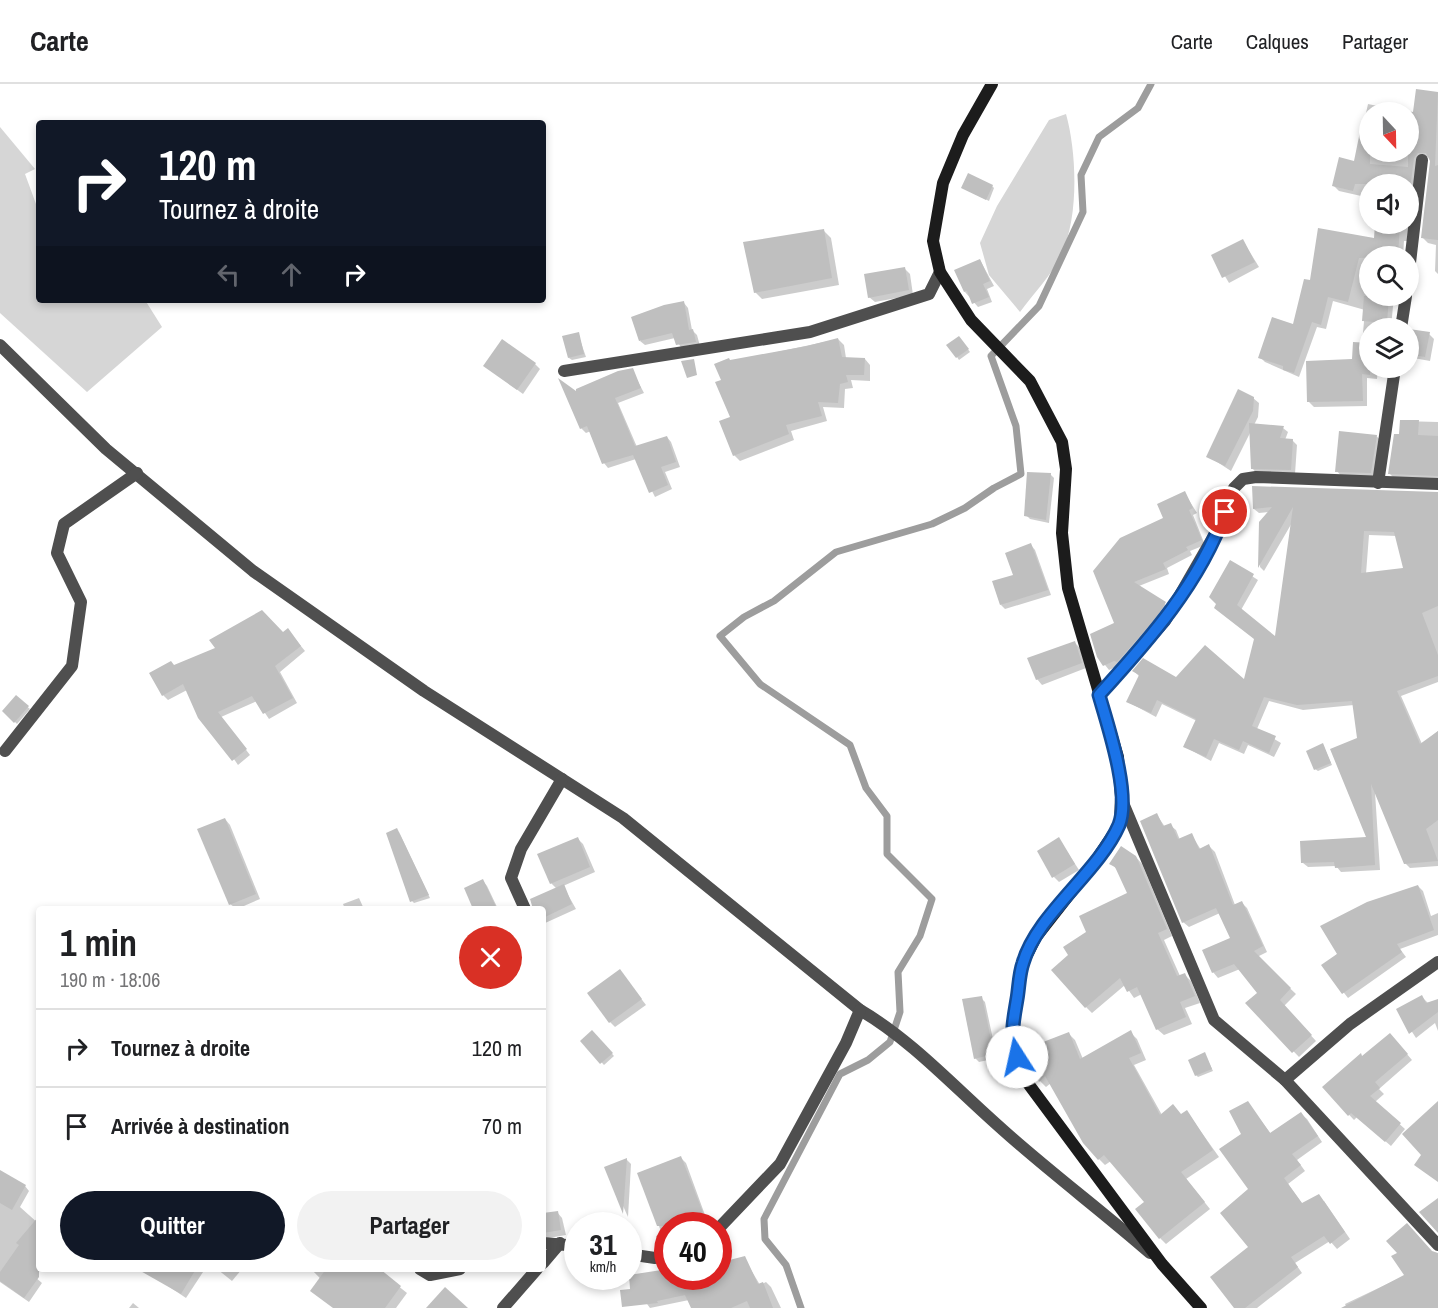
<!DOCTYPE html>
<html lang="fr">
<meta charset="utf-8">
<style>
body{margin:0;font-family:"Archivo Narrow",sans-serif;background:#f2f2f2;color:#202124;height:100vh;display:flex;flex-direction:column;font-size:22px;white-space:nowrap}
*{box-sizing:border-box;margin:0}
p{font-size:20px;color:#757577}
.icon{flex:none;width:33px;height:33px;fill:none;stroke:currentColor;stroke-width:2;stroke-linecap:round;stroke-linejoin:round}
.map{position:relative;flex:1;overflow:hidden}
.details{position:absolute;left:36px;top:822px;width:510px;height:366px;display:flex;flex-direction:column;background:#fff;border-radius:6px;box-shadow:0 3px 9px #0003}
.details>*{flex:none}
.guide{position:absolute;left:36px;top:36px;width:510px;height:183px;border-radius:6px;box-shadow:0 3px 9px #0003;background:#111827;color:#fff;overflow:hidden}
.needle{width:39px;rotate:158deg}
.fabs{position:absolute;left:1359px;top:18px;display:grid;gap:12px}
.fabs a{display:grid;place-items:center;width:60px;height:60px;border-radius:50%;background:#fff;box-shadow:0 3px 9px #0003;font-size:30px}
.speed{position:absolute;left:564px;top:1128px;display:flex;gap:12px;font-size:30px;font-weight:700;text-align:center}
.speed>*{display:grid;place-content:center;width:78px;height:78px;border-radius:50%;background:#fff;box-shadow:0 3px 9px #0003;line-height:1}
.speed small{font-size:15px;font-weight:400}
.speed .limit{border:9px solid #d22;background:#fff;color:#111}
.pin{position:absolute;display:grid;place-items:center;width:51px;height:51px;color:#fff;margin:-26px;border:3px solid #fff;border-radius:50%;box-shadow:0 2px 6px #0007}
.me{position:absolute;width:66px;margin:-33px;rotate:350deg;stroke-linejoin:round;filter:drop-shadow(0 0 4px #0008)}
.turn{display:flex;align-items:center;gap:21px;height:126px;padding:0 24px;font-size:27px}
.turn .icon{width:78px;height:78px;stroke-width:2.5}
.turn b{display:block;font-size:42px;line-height:51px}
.lanes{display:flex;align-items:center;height:57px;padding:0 24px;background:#0003;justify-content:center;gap:30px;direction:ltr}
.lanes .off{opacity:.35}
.round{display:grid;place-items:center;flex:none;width:63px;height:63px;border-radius:32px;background:#f2f2f2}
.summary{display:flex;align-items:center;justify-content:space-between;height:102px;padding:0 24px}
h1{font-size:36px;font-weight:800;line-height:45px}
.cta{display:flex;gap:12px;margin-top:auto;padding:12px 24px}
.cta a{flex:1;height:69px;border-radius:36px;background:#111827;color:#fff;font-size:24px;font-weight:800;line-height:69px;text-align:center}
.cta a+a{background:#f2f2f2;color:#202124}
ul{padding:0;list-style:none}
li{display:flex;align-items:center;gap:18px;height:78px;padding:0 24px;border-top:2px solid #e0e0e0}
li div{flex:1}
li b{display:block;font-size:22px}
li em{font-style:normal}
header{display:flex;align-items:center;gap:36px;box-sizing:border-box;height:84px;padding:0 30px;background:#fff;border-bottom:2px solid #e0e0e0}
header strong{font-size:28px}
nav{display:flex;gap:33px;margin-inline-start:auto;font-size:21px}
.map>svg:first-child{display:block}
.green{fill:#d6d6d6}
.shadow{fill:#0003;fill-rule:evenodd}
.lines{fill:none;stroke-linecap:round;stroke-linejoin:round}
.stream{stroke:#9d9d9d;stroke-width:7}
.building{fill:#bfbfbf;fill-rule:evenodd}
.street{stroke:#4f4f4f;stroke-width:12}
.secondary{stroke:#1c1c1c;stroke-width:12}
.route-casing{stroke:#114b97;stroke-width:15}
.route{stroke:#1a73e8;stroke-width:10}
</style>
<header>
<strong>Carte</strong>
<nav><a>Carte</a><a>Calques</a><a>Partager</a></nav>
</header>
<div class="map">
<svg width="1438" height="1224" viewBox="0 0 1438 1224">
<rect width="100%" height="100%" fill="#fff"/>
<g class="green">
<path d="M1066,30C1077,69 1079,134 1061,171C1052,191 1033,210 1020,228L989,191L980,159L997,122L1049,36Z"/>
<polygon points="0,43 35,85 25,90 36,120 39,120 39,216 145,216 162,243 87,308 0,229"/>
</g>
<g class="shadow">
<polygon points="1417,7 1438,9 1438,190 1435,187 1436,161 1428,159 1423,154 1432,77 1429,73 1423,73 1409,157 1404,157 1403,172 1370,172 1370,212 1398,212 1394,212 1391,243 1394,244 1370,244 1370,284 1378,284 1377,295 1367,294 1367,322 1314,323 1309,318 1353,276 1362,260 1365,226 1333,217 1326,245 1317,243 1299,293 1265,278 1260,273 1295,242 1311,198 1375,156 1377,140 1408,140 1408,100 1370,100 1370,114 1339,107 1334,102 1355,78 1368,20 1407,28 1370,28 1370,68 1408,68"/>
<polygon points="992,102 994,104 989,117 963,104"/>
<polygon points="824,147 831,154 839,201 762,215 755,208"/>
<polygon points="1243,157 1259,183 1229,199 1213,172"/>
<polygon points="980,176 994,202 987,205 992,218 978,223 965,208"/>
<polygon points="904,184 910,190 913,211 875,218 869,213"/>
<polygon points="684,219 688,224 692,246 697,251 700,262 682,265 675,254 645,261 640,257"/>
<polygon points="1410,246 1429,250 1434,255 1430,277 1408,273"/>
<polygon points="578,250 586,273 572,276 569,274"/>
<polygon points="838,255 844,261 846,274 865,275 870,281 870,297 851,296 853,304 845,305 844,324 823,323 827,337 791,347 794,356 740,377 734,371 732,334 722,297 731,278"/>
<polygon points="961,256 970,268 959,276 957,273"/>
<polygon points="535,280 540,285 523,310 485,282"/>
<polygon points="632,286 644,309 618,319 637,363 667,353 671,358 680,383 665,388 672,405 655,413 636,375 608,384 604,379 591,347 586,349 581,344 579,311"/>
<polygon points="1253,314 1259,319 1258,333 1254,341 1283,344 1288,348 1285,356 1292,356 1297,361 1295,390 1257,390 1253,385 1251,347 1231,387 1208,372"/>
<polygon points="1402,337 1438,338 1438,397 1394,394 1389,389 1401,352"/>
<polygon points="1376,352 1382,357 1376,394 1342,393 1337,387"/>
<polygon points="1050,390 1054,394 1049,439 1030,435 1026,431"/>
<path d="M1253,404L1438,409V598L1401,612L1422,660L1438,647V782L1410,784L1405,779L1375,708L1380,786L1341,788L1336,782L1308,783L1303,779L1368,754L1354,621L1303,626L1269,617L1257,645L1281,659L1274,673L1248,661L1244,670L1219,659L1211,677L1185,663L1197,637L1162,620L1156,633L1128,618L1140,593L1134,587L1177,595L1245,598L1256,555L1221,528L1230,478L1258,496L1241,526L1276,554L1293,437L1264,487L1260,483L1261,438L1269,428L1259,429L1254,425ZM1369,451L1397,452L1405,485L1366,490Z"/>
<polygon points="1184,408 1197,429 1193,431 1205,461 1190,467 1192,471 1167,484 1169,490 1139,502 1170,524 1120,581 1109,586 1105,581 1116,539 1094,487 1165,434"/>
<polygon points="1031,461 1035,466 1051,511 1005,525 1001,521"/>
<polygon points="283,550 292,551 305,567 280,588 297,619 269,635 257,617 221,633 250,671 238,681 187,606 168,616 163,611 174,583"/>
<polygon points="1075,559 1080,564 1086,584 1042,601 1037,595 1029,575"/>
<polygon points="16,613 30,625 17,640 4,627"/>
<polygon points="1323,661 1332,681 1318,687 1315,685"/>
<polygon points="1157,731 1165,743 1170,741 1176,746 1180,756 1191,750 1201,766 1209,762 1215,768 1235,821 1241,818 1247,824 1267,868 1257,873 1296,910 1284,922 1316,957 1299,973 1247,919 1260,909 1240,885 1218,894 1213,888 1232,855 1220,829 1189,843 1183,838"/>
<polygon points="225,735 230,741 260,815 237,825 230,820"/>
<polygon points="399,748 430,814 414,819 412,817"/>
<polygon points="578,755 583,760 595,788 563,802 576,825 543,840 543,825 534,825 557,805 551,799"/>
<polygon points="1059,755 1079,786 1059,798 1054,793"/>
<polygon points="1136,773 1142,780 1172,852 1164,856 1180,892 1185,891 1191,897 1200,919 1185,924 1192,940 1164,951 1157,945 1142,910 1134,914 1125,901 1092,929 1086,923 1070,871 1088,848 1129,810 1118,786 1111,780"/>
<polygon points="483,797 487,802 498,825 474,825"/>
<polygon points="1418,802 1423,807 1431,832 1438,829 1438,851 1400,865 1406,873 1348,914 1323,882"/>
<polygon points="359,814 364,825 345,825 343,820"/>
<polygon points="620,887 646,921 615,943 610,938"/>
<polygon points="1422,913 1428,919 1438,916 1438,947 1435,939 1416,954 1398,926"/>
<polygon points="981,914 985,918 997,974 979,978 975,974"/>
<polygon points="592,948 614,972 604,981 582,957"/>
<polygon points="1130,948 1137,955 1146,976 1134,981 1162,1031 1182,1032 1187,1028 1219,1073 1186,1095 1210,1125 1166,1160 1160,1154 1146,1118 1111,1077 1105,1081 1099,1075 1051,999 1046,1003 1040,997 1027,966 1068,949 1075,956 1083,975"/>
<polygon points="1395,956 1412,976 1379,1005 1384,1010 1375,1018 1405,1045 1391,1062 1357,1033 1354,1036 1324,1004 1363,973"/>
<polygon points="1205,970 1213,987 1198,993 1196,991"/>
<polygon points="1248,1019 1271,1050 1301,1030 1307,1035 1322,1058 1297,1076 1305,1087 1288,1100 1303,1121 1324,1117 1350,1155 1337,1165 1330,1157 1295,1179 1302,1189 1257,1224 1236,1224 1250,1164 1250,1105 1243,1050"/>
<polygon points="681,1074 686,1079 709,1142 668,1142 668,1169 665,1169 660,1164 656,1152 662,1150 639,1090"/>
<polygon points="626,1075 631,1080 628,1133 606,1084"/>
<polygon points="0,1095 25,1102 29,1107 20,1123 39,1140 39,1185 41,1185 35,1193 42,1199 29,1218 0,1198"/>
<polygon points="557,1128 562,1134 566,1151 543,1155 543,1131"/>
<polygon points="1432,1168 1438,1170 1438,1224 1347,1224 1345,1220 1406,1191"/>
<polygon points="744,1174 760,1201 766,1198 771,1203 781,1224 693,1224 689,1216 650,1224 627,1193 668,1186 668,1192 718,1192"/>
<polygon points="160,1185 205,1185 186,1214 156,1194"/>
<polygon points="217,1185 242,1185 232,1197"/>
<polygon points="311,1185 377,1185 407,1209 396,1224 349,1224"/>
<polygon points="133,1219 139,1224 129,1224"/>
</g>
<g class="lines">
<polyline class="stream" points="801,1224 786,1181 765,1155 764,1135 840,990 868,976 890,958 900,928 898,888 920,852 932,815 887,770 887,732 866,704 850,661 760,600 720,552 744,533 774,517 836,468 932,440 965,424 994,404 1021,390 1016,342 991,272 1039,222 1083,128 1081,91 1099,53 1138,24 1151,0"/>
</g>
<g class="building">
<polygon points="1416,5 1438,8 1435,82 1438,81 1438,156 1421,154 1430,77 1426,69 1418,69 1414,74 1408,121 1408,100 1355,100 1353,107 1332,102 1339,73 1354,77 1362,38 1370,39 1370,80 1408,83 1408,27 1413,28"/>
<polygon points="968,89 993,101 986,116 961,104"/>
<polygon points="1375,140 1400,140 1398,172 1359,174 1348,218 1328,213 1321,241 1312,238 1294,289 1283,286 1283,282 1258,274 1272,233 1293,240 1304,195 1310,196 1318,144 1374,154"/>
<polygon points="824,145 832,194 754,209 743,158"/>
<polygon points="1243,155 1255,178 1222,194 1211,171"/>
<polygon points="980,175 990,197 983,200 989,213 972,220 967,207 964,208 954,186"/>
<polygon points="905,183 909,206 868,214 864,190"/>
<polygon points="1364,212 1389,212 1387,239 1362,237"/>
<polygon points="684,217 689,246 693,245 696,258 676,261 672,249 639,257 631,233 664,221"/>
<polygon points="1409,245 1430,248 1425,273 1408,270"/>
<polygon points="579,248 584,270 568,274 562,252"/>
<polygon points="959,252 969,265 956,274 946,261"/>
<polygon points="838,254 842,273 865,274 864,291 846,291 848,298 840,300 838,319 818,318 822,332 786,341 789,350 733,372 719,337 730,333 715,298 721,296 714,280 729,274 730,276 807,262"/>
<polygon points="502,255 536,279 517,306 483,282"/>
<polygon points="1353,258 1370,259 1370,291 1362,290 1363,317 1307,318 1306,277 1352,275"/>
<polygon points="694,275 697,291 687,294 681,277"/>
<polygon points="633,284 641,304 615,314 635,362 667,352 676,378 661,383 668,401 649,409 633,371 602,380 587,342 580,345 558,294 576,307 576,305 618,287"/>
<polygon points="1238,305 1254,313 1253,327 1225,382 1206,373"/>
<polygon points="1400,336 1419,336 1418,351 1438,352 1438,392 1388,390 1394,350 1399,350"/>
<polygon points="1249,339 1284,342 1280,354 1293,355 1291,386 1251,385"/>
<polygon points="1339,347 1377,351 1371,389 1335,388"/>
<polygon points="1027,388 1051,389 1046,436 1024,432"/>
<path d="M1252,402L1438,408V522L1422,529L1438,571V592L1397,607L1420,660L1438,647V736L1426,745L1438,777L1404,780L1371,700L1375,781L1335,784L1334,778L1301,779L1300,757L1366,753L1330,665L1357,654L1352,617L1297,621L1264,613L1252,642L1276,652L1269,669L1243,657L1239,666L1214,655L1206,673L1183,663L1196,635L1157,616L1151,629L1126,618L1139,591L1132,587L1143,574L1176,593L1205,561L1244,595L1254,555L1214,524L1216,520L1209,513L1230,476L1254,490L1237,521L1275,552L1293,423L1258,484L1259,438L1272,423L1253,425ZM1364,447L1394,448L1403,484L1361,489Z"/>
<polygon points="1185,407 1193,424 1189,426 1202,456 1186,463 1188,466 1163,479 1166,485 1134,498 1166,518 1157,533 1117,578 1114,577 1103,582 1097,573 1090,550 1114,539 1093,487 1120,454 1163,434 1157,420"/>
<polygon points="1031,459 1048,506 1000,521 992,497 1013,491 1005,469"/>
<polygon points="262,526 283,548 288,544 301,562 275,582 293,614 263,630 252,612 218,628 247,665 232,677 198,634 183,600 162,612 149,589 171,577 174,581 215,564 209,556"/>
<polygon points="1075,557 1082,579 1036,596 1027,574"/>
<polygon points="16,611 29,622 14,639 2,627"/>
<polygon points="1323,659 1331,679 1314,686 1306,667"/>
<polygon points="1157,729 1163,742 1171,739 1178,755 1192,749 1199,765 1209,760 1233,821 1242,817 1263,862 1254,867 1291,904 1280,916 1312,951 1292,969 1245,919 1257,909 1234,880 1212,889 1202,866 1230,854 1216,824 1182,839 1140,737"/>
<polygon points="225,734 256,810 229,821 197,745"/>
<polygon points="397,744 429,811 410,818 386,749"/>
<polygon points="578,753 590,783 550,800 537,770"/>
<polygon points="1059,753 1075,780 1052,794 1037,767"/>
<polygon points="1121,762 1136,772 1167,845 1158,849 1177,892 1185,889 1195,912 1180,918 1186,933 1156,946 1137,903 1127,908 1120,894 1085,924 1051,886 1068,871 1063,863 1086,848 1079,832 1127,809 1115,783 1109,780"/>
<polygon points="483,795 497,825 473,825 464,804"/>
<polygon points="564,800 572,820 545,833 543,825 533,825 530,815"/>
<polygon points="1418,801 1434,846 1397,860 1402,868 1342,910 1321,881 1337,870 1320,842 1367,818"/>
<polygon points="620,885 642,915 609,939 587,909"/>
<polygon points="1422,911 1426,919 1438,915 1438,928 1409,950 1396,925"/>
<polygon points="982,912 994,970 974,975 962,915"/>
<polygon points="592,946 613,969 600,980 580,957"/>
<polygon points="1131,946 1141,969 1129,974 1160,1031 1173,1020 1181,1030 1187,1026 1213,1066 1181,1088 1205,1118 1159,1155 1135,1125 1144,1118 1104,1071 1098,1076 1083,1059 1045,992 1039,998 1025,965 1069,948 1080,975"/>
<polygon points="1390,949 1408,970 1375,998 1380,1004 1370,1012 1401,1039 1385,1058 1351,1029 1348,1032 1322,1003 1361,969 1362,972"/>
<polygon points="1205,968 1212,985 1195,992 1188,976"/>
<polygon points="1248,1017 1270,1049 1301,1028 1318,1052 1292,1070 1301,1081 1284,1094 1302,1119 1319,1110 1345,1148 1330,1160 1324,1152 1291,1173 1298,1183 1245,1224 1234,1224 1210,1193 1248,1163 1220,1129 1248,1105 1219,1065 1241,1050 1229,1027"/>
<polygon points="1438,1017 1438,1098 1414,1081 1421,1071 1402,1050"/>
<polygon points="681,1072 702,1126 706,1142 657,1142 637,1089"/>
<polygon points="627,1074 623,1130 604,1083"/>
<polygon points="0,1086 26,1101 12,1126 0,1119"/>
<polygon points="1438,1114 1438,1149 1419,1128"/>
<polygon points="558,1127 561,1146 543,1149 543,1129"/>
<polygon points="39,1132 39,1193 24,1214 0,1197 0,1188 19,1161 16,1159"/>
<polygon points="1407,1139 1432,1167 1438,1169 1438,1224 1341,1224 1404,1191 1391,1172 1397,1169 1386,1157"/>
<polygon points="745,1172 758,1200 763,1198 773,1224 750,1224 747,1217 731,1224 691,1224 685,1211 657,1217 658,1219 622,1223 620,1206 630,1205 629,1191 668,1185 668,1192 718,1192 718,1179"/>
<polygon points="137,1185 196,1185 181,1210"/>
<polygon points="326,1185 380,1185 401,1202 385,1224 333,1224 310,1207"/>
<polygon points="445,1203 468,1224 426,1224"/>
</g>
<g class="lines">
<g class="street">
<polyline points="1408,196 1422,76"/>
<polyline points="1401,244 1406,212"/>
<path d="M0,261L106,365L253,487L424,607L623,734L860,926C913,957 956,1005 1003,1046C1051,1089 1102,1127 1150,1169"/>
<polyline points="564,287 810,248 929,210 940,188"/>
<polyline points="1378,399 1395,284"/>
<polyline points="1099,611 1165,537 1219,443 1234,404 1243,395 1256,393 1438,400"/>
<polyline points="5,667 72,582 81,518 57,469 64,440 137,389"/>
<polyline points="1121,714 1214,936 1285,996"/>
<polyline points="525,825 511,794 521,765 562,695"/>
<polyline points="1438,878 1350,940 1285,996 1438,1161"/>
<polyline points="718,1145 780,1080 846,959 860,926"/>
<polyline points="543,1159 578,1162"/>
<polyline points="628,1170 655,1174 668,1171"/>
<polyline points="543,1179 560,1159"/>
<polyline points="420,1185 430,1191 460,1185"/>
<polyline points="503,1224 537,1185"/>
</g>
<polyline class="secondary" points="992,0 963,51 943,99 933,157 940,188 971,236 1030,297 1062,358 1066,385 1062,449 1068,504 1118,673 1121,713 1120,740 1094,779 1036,853 1023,879 1011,952 1024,994 1162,1180 1201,1224"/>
</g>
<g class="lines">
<g class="route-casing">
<path id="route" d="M1017,973C1010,948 1013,940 1017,915C1019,904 1019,890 1023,879C1037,830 1098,789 1119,741C1131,711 1108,642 1099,611C1149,556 1200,499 1225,428"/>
</g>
<use href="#route" class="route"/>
</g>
</svg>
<div class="fabs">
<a><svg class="needle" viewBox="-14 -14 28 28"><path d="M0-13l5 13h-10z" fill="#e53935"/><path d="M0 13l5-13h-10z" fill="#757577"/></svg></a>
<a><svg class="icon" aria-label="sound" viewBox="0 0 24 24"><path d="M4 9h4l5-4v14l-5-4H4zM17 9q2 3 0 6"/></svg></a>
<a><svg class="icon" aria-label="search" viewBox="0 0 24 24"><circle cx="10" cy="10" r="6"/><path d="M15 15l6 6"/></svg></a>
<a><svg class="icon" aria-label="layers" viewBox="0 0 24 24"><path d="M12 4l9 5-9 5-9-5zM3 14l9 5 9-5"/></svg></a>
</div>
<div class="speed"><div>31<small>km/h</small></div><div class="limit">40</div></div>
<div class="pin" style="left:1225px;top:428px;background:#d93025"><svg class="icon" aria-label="arrive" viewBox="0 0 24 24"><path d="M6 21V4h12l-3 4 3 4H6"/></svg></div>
<svg class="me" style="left:1017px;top:973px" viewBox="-20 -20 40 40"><circle r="19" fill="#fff"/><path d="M0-13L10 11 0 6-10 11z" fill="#1a73e8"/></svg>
<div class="guide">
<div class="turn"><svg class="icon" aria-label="right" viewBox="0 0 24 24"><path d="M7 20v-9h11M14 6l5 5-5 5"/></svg><div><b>120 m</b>Tournez à droite</div></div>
<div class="lanes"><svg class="icon off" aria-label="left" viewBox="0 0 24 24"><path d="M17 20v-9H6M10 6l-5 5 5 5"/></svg><svg class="icon off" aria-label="ahead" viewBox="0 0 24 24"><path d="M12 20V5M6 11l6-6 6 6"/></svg><svg class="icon" aria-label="right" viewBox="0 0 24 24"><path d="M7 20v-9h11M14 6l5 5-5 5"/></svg></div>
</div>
<section class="details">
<div class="summary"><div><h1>1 min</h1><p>190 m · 18:06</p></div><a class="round" style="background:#d93025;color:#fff"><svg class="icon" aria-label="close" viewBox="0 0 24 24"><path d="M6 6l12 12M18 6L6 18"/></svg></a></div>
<ul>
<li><svg class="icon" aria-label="right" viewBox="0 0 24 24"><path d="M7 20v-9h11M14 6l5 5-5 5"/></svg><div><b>Tournez à droite</b></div><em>120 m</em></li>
<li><svg class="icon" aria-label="arrive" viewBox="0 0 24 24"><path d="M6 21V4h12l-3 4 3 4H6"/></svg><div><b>Arrivée à destination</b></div><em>70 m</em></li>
</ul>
<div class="cta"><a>Quitter</a><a>Partager</a></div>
</section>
</div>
